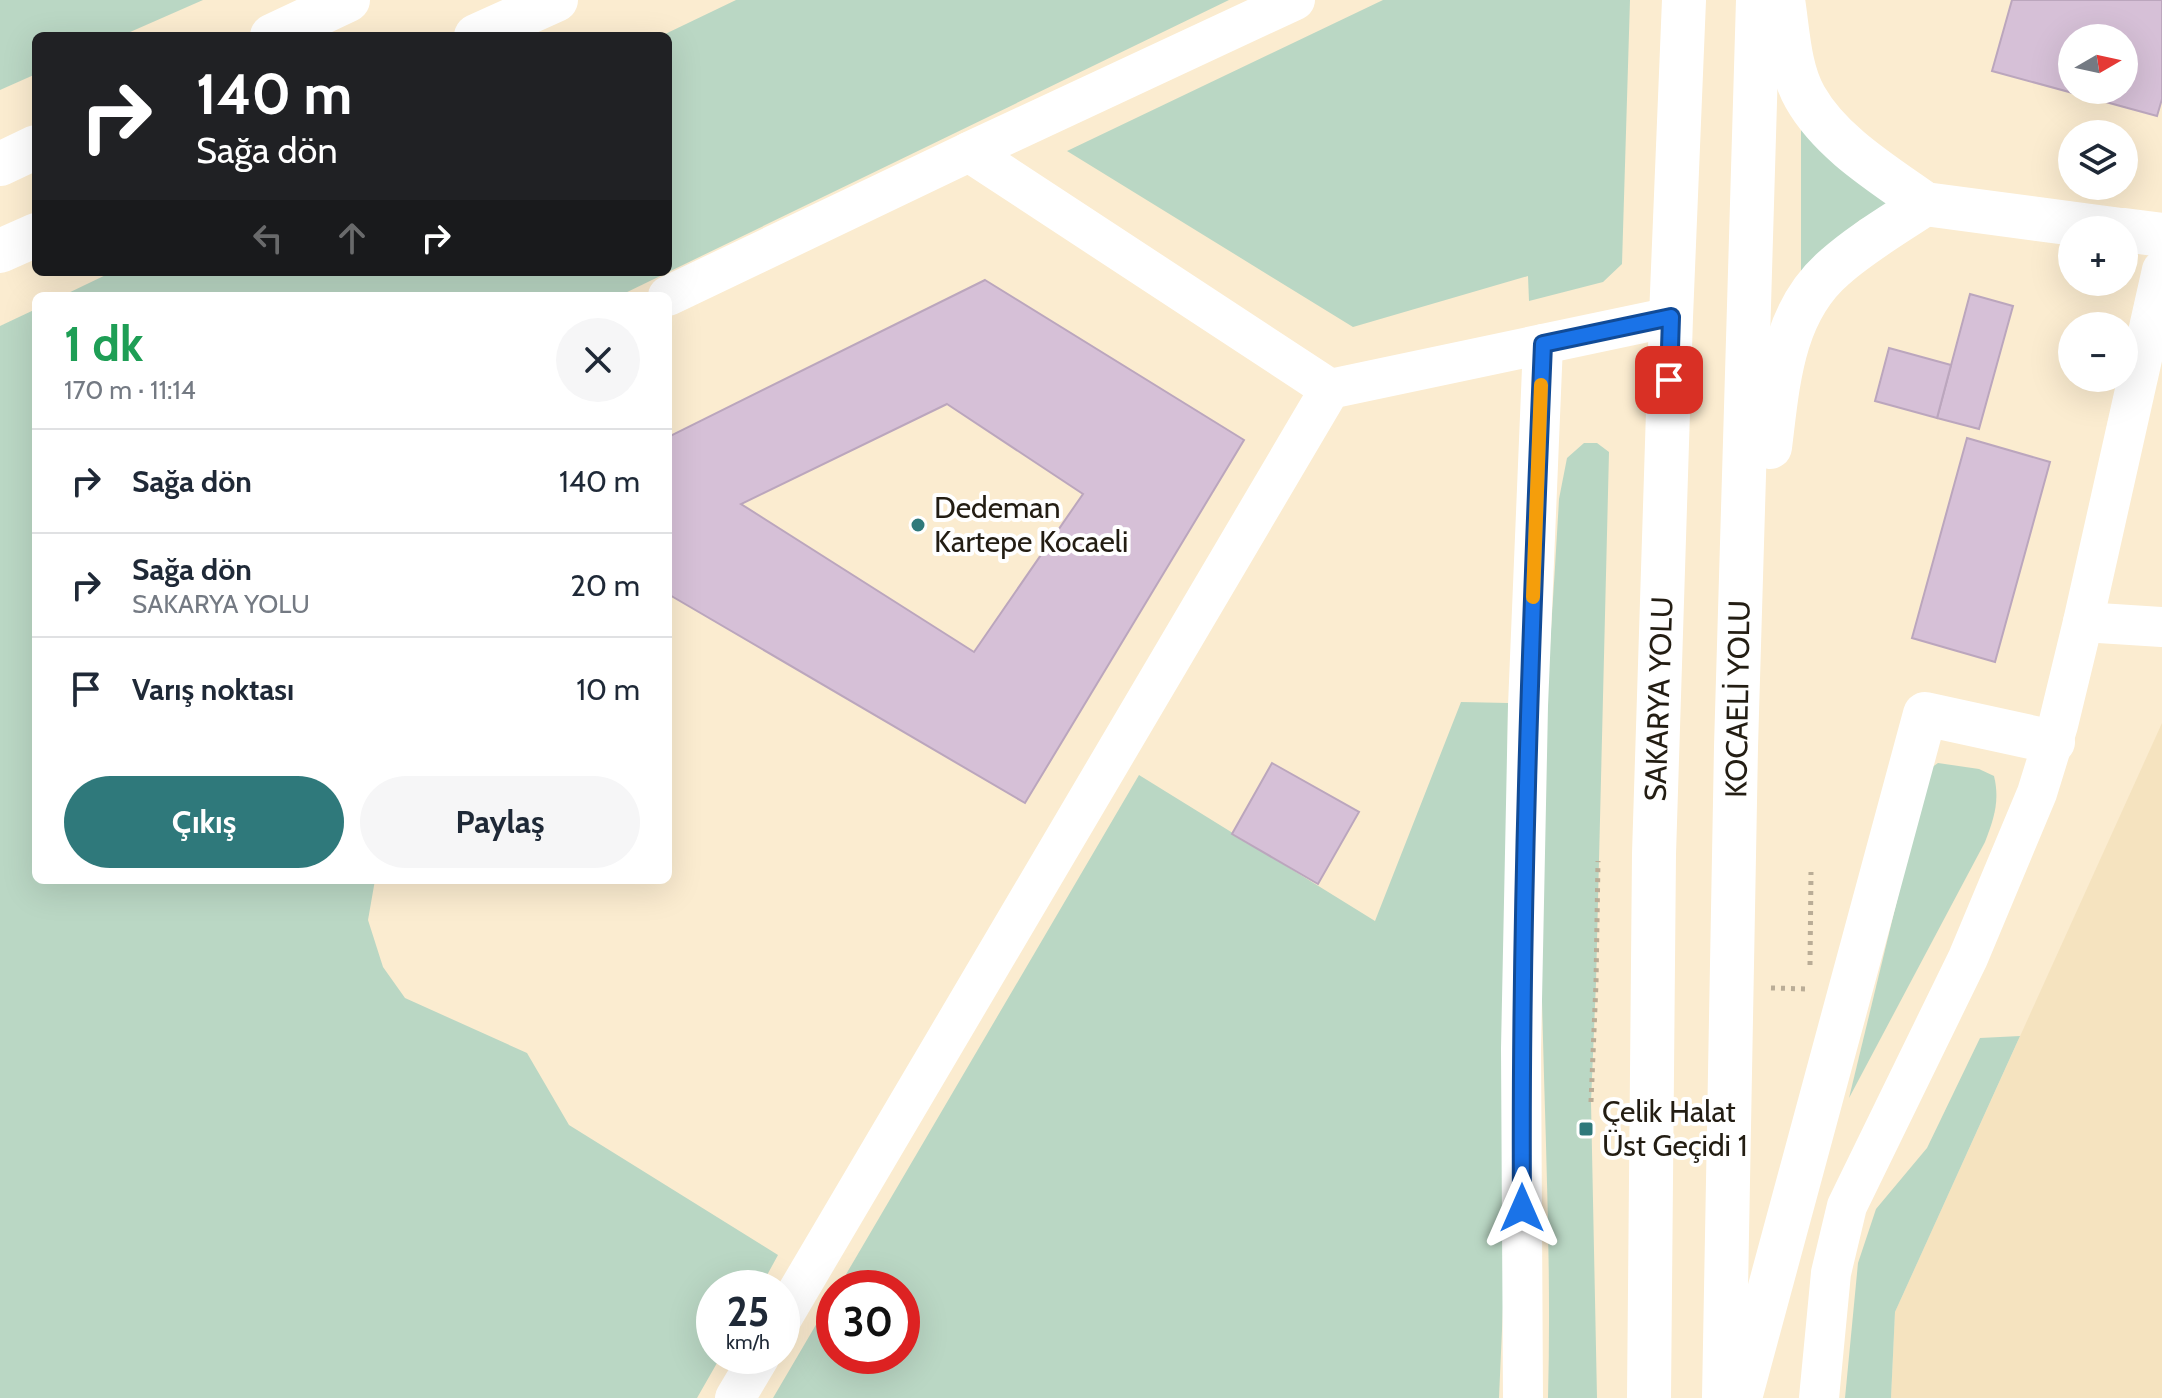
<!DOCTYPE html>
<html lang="tr">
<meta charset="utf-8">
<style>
body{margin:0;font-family:Cabin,sans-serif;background:#f6f6f7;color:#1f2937;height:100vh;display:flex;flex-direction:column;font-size:30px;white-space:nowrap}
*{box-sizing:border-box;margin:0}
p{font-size:26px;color:#747a83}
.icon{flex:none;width:44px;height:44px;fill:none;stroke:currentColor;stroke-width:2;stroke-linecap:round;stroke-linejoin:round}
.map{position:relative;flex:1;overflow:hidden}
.side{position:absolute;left:32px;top:292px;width:640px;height:592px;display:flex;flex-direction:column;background:#fff;border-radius:12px;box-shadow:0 8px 32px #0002}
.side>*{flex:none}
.top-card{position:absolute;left:32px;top:32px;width:640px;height:244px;border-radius:12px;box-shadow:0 8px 32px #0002;background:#202124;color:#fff;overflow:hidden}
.needle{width:52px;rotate:81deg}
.controls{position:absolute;left:2058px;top:24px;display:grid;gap:16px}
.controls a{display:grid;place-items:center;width:80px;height:80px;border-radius:50%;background:#fff;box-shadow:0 8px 32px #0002;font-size:40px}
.speed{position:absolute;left:696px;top:1270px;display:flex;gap:16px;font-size:40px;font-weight:700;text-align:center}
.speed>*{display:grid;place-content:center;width:104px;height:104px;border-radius:50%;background:#fff;box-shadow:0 8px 32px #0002;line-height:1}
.speed small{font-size:20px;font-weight:400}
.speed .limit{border:12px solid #d22;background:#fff;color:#111}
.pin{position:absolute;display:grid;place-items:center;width:68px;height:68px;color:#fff;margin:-34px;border-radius:16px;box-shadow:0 4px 12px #0006}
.me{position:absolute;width:88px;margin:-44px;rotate:0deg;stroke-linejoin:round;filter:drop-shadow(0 0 6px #0008)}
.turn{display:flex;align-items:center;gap:28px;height:168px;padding:0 32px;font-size:36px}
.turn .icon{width:104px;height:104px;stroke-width:2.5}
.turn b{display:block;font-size:56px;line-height:68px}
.lanes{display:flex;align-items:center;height:76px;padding:0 32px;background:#0003;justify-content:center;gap:40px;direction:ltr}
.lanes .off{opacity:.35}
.round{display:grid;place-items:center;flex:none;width:84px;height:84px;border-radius:42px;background:#f6f6f7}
.summary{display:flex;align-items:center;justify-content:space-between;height:136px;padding:0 32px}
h1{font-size:48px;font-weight:800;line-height:60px;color:#1e9e55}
.button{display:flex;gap:16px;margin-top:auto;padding:16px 32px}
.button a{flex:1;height:92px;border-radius:48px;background:#2f797b;color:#fff;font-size:32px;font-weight:800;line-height:92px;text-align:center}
.button a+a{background:#f6f6f7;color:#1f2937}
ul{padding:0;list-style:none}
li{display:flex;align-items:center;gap:24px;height:104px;padding:0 32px;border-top:2px solid #e0e1e3}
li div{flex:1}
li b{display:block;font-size:30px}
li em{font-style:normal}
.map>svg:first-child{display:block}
.built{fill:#f5e3bf}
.green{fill:#bad7c4}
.building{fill:#d6c0d7;stroke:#bba6bd;stroke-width:2;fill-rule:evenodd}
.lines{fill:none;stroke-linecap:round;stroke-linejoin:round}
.path{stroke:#baad97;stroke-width:5;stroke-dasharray:4 6;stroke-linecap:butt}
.street{stroke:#fff;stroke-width:40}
.secondary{stroke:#fff;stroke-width:44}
.highway{stroke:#fff;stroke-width:44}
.route-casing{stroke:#114b97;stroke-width:20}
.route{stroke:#1a73e8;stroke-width:14}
.slow{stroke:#f59e0b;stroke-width:14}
.poi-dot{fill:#2f797b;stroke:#fff;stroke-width:3}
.labels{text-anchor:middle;stroke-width:8;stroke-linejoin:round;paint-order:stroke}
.poi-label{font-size:30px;fill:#231d13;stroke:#fff;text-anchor:start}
.street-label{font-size:30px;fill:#231d13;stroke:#fff}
</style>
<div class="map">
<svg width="2162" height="1398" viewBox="0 0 2162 1398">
<rect width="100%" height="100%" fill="#fbecd0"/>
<polygon class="built" points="2162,723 2162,1398 1891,1398 1895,1312"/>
<g class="green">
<polygon points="0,0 203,0 121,36 36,36 36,74 0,90"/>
<polygon points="736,0 1229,0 619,296 62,296 112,272 668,272 668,36 661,36"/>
<polygon points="1383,0 1630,0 1622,264 1603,282 1529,301 1528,276 1353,327 1067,151"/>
<polygon points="1801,129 1896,203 1860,220 1837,239 1801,278"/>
<polygon points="36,309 36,880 375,880 368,920 383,967 405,998 527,1053 569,1125 778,1255 760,1288 714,1288 714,1356 721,1356 697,1398 0,1398 0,326"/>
<path d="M1584,443H1597L1609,452L1596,983L1591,1102L1597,1398H1548C1553,1212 1538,1025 1541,839C1543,726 1553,612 1559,499L1567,458Z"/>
<polygon points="1461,702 1508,703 1505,1262 1499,1398 773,1398 834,1294 834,1356 902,1356 902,1288 838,1288 1139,775 1375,921"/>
<path d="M1938,763L1979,769L1994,776C2000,801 1994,818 1985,842L1849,1098L1927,777L1931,768Z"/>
<polygon points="2020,1036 1895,1312 1891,1398 1845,1398 1858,1263 1876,1209 1927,1148 1980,1038"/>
</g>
<g class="building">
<path d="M2012,0H2162V99L2157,116L1992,71ZM2072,38H2124V90H2072Z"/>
<path d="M985,280L1244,440L1025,803L668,594V437ZM947,404L1083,494L974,652L741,504Z"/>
<polygon points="1970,294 2013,306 1979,429 1937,418"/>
<polygon points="1889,348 1951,365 1937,418 1875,401"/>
<polygon points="1967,438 2050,462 1995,662 1912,638"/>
<polygon points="1272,763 1359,812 1318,884 1232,834"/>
</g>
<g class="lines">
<g class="path">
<polyline points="1810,965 1811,872"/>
<polyline points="1771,988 1809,989"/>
<polyline points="1591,1102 1596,983 1598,861"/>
</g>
<g class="street">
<polyline points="969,152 1295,0"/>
<polyline points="668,296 969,152 1330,389"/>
<polyline points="2083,622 2162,627"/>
<polyline points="782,1318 1330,389 1671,317"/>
<polyline points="735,1398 760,1356"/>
<polyline points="1523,1398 1521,1049 1528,706 1543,344"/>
<polyline points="1819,1398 1831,1273 1847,1206 1968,958 2037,793 2058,725 2083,622 2162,270"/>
</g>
<g class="secondary">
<polyline points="1925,204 2121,230"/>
<polyline points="2124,230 2162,235"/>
<polyline points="1740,1398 1925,714 2053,742"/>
</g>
<g class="highway">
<polyline points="272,36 348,0"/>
<polyline points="476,36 556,0"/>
<polyline points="0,164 36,147"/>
<polyline points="0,251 36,235"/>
<path d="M1770,447C1778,383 1782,312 1835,267C1862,243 1895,224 1925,204C1883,174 1831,143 1805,97C1789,69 1788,31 1783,0"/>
<polyline points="1649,1398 1654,854 1671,317 1684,0"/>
<polyline points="1724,1398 1736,747 1758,0"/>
</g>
</g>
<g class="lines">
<g class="route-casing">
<path id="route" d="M1522,1208C1520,920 1531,632 1543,344L1671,317L1669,380"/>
</g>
<use href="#route" class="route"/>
<polyline class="slow" points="1533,597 1541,385"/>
</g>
<g class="poi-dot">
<circle cx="918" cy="525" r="8"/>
<rect x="1578" y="1121" width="16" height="16" rx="4"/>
</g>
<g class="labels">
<g class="poi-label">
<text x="934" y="518">Dedeman<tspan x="934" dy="34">Kartepe Kocaeli</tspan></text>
<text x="1602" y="1122">Çelik Halat<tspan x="1602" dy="34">Üst Geçidi 1</tspan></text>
</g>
<g class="street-label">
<text transform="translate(1659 699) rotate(-88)" y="10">SAKARYA YOLU</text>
<text transform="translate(1738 699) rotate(-89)" y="10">KOCAELİ YOLU</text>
</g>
</g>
</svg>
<div class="controls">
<a><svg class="needle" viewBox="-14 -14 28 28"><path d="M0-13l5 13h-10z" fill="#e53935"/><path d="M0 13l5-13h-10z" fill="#747a83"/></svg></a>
<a><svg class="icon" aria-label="layers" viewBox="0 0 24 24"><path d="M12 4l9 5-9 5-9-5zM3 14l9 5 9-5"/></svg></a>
<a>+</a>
<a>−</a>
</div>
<div class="speed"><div>25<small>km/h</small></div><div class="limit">30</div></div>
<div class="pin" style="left:1669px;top:380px;background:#d93025"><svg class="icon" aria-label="arrive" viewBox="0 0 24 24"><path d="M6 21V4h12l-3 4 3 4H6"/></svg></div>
<svg class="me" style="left:1522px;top:1208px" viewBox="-20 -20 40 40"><path d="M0-17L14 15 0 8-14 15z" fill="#1a73e8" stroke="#fff" stroke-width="4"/></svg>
<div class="top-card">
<div class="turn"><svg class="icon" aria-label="right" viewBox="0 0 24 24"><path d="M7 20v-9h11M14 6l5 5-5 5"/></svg><div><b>140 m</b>Sağa dön</div></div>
<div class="lanes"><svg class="icon off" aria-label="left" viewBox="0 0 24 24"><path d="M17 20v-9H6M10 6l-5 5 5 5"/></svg><svg class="icon off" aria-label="ahead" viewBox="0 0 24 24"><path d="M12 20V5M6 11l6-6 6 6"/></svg><svg class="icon" aria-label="right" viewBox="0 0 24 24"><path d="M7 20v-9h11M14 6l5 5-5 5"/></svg></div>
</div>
<section class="side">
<div class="summary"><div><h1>1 dk</h1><p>170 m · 11:14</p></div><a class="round"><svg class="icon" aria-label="close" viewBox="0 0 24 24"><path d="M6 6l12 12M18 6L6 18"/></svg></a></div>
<ul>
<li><svg class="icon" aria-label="right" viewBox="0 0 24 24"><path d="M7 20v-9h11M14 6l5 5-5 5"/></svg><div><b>Sağa dön</b></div><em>140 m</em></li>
<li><svg class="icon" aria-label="right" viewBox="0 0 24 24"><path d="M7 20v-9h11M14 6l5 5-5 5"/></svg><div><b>Sağa dön</b><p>SAKARYA YOLU</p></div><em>20 m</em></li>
<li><svg class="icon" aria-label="arrive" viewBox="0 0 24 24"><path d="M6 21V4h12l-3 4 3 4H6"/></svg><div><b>Varış noktası</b></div><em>10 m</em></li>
</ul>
<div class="button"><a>Çıkış</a><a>Paylaş</a></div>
</section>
</div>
